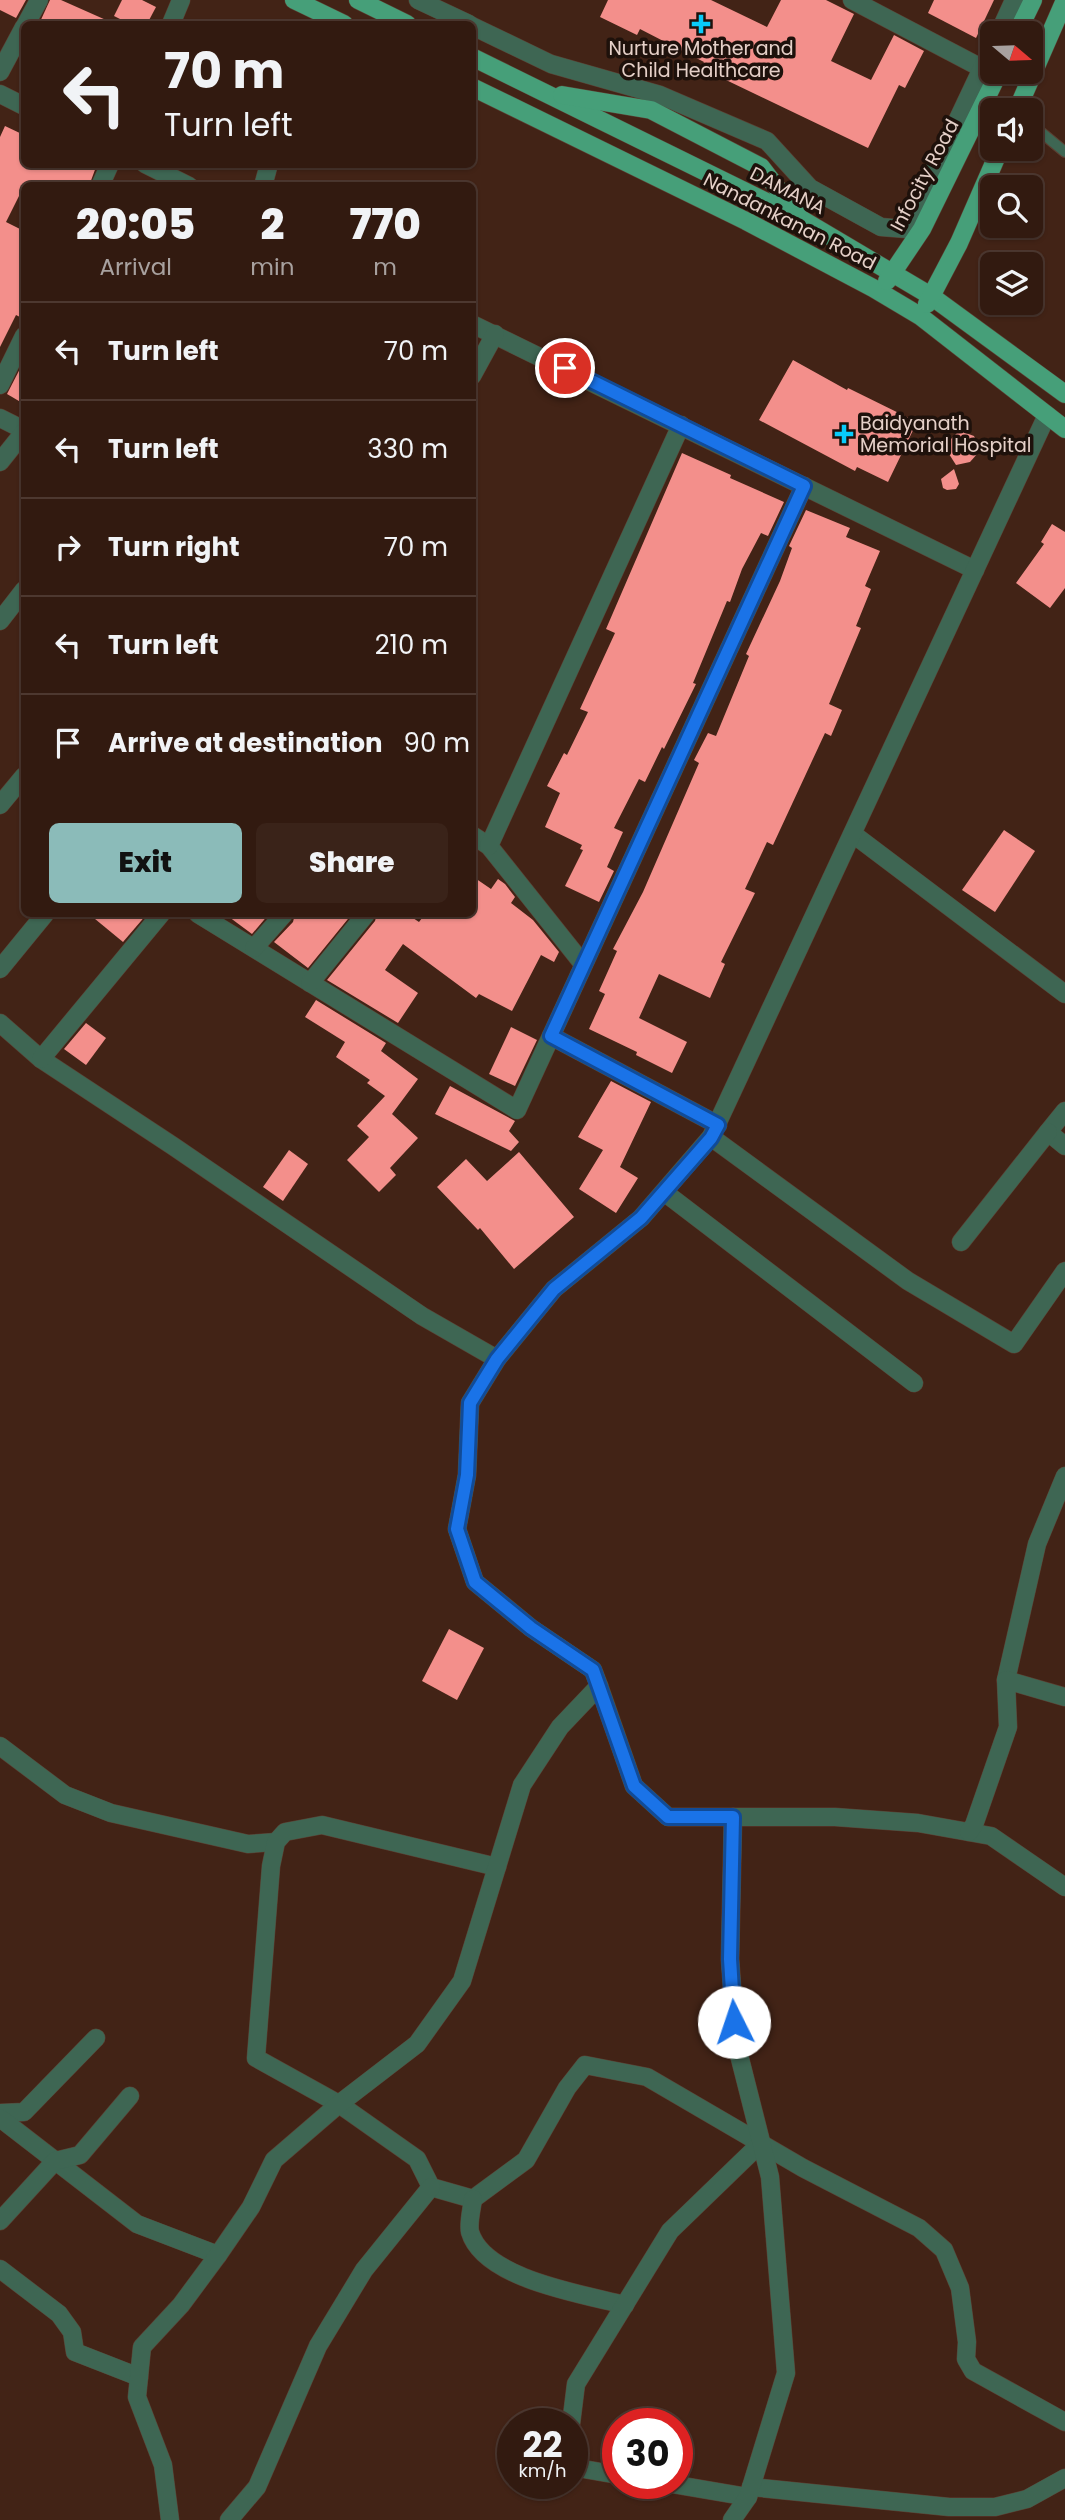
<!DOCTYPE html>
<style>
body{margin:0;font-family:Poppins,sans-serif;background:#3a2319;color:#f1f3f6;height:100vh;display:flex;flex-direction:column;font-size:26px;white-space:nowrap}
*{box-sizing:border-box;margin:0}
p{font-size:23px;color:#a8a19f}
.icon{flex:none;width:38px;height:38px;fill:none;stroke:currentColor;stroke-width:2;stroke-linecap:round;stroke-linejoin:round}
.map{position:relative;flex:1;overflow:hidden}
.drawer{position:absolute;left:21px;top:182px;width:455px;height:735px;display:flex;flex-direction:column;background:#321a10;border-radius:10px;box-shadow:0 2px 5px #0004,0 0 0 2px #4d3830}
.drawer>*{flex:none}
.guide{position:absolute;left:21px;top:21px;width:455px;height:147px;border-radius:10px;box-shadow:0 2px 5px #0004,0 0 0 2px #4d3830;background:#321a10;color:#f1f3f6;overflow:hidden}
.needle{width:46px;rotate:109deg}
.fabs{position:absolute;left:980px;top:21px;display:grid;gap:14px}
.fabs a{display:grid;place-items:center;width:63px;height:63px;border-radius:10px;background:#321a10;box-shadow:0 2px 5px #0004,0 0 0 2px #4d3830;font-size:35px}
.speed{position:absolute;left:497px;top:2408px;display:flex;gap:14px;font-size:35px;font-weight:700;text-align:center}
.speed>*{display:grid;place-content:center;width:91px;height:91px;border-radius:50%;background:#321a10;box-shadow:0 2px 5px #0004,0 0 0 2px #4d3830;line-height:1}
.speed small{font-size:18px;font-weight:400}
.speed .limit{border:10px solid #d22;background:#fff;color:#111}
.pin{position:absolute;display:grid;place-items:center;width:60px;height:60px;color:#fff;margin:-30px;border:4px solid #fff;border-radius:50%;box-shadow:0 2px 7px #0007}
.me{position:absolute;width:77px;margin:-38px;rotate:356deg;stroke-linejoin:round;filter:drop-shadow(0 0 5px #0008)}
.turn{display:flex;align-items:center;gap:24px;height:147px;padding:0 28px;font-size:32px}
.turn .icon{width:91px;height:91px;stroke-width:2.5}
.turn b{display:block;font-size:49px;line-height:60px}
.eta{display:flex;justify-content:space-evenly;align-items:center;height:119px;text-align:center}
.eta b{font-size:42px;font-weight:800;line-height:49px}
.primary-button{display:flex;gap:14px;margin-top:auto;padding:14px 28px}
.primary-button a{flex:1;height:80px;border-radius:10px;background:#8bbbb9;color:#111;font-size:28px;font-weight:800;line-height:80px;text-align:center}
.primary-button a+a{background:#3a2319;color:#f1f3f6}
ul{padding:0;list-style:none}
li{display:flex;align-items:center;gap:21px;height:98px;padding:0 28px;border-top:2px solid #4d3830}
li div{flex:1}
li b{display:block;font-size:26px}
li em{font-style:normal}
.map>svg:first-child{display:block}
.building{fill:#f38f8b}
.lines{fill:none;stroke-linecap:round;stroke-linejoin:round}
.lane-casing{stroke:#5c3f32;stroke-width:12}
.street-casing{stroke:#5c3f32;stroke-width:19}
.primary-casing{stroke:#5c3f32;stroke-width:19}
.lane{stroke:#3e6653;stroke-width:10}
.street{stroke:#3e6653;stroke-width:18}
.primary{stroke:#469f79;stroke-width:18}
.route-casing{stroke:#114b97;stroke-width:18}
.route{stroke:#1a73e8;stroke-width:12}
.poi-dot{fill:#08cbfa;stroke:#1e110b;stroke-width:2.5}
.labels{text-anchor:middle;stroke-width:7;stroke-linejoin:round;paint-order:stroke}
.poi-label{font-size:19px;fill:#e5d0c8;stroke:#1e110b}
.street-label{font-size:19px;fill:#e5d0c8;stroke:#1e110b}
</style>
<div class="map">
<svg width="1065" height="2520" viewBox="0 0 1065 2520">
<rect width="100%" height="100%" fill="#422316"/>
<g class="building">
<polygon points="0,0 26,0 16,18 0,10"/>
<polygon points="50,0 61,0 115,24 39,24"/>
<polygon points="122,0 142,0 156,7 147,24 130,24 114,16"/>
<polygon points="608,0 711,0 767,27 781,0 826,0 854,14 831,61 871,80 894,35 924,51 905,88 899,85 868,148 701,68 704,62 640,29 637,35 600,17"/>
<polygon points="934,0 994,0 976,38 928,13"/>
<polygon points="5,126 24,135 24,164 88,164 96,167 89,186 38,186 27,181 24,186 6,222 24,231 24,308 20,317 16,315 0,347 0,137"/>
<polygon points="793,360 847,390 848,388 917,422 888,482 857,467 855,471 759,420"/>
<polygon points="24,361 24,404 7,394"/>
<polygon points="963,432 974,436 979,447 978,453 970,462 956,465 949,454 948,442 957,433"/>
<polygon points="682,453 731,475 730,478 784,502 768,536 761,533 742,569 730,602 727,601 693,683 696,684 664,749 662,747 645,782 639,779 614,828 623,832 607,867 614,871 599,902 565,886 583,850 580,849 582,845 545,827 560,793 547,786 564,753 567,755 588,712 580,709 615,633 606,629"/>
<polygon points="954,469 959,484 956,489 947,490 943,488 941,479"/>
<polygon points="806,510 850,528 846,537 880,551 865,586 871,589 856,626 861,628 829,704 842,710 831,736 825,733 773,845 767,842 745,889 755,893 721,962 725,964 710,998 659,974 639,1018 687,1042 672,1073 636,1055 637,1052 589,1029 605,994 599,991 617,951 613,949 643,892 699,763 694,760 708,733 716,736 749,656 746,654 780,581 792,548 789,546"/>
<polygon points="1052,524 1065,532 1065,588 1050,608 1016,583 1044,544 1041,542"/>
<polygon points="1004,830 1035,851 995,912 962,890"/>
<polygon points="472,876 491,889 498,879 505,884 515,897 511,903 533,920 559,952 554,962 541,955 512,1011 479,994 476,998 403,944 385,970 418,993 398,1023 327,980 375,921 377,914 407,914 419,922 425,914 472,914"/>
<polygon points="89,914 147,914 123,942"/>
<polygon points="225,914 269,914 252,934"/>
<polygon points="295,914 352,914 308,968 274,942 293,922"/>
<polygon points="316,1000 386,1043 381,1051 418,1079 392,1114 418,1138 390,1168 396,1175 379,1192 347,1160 369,1137 357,1126 385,1096 367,1083 370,1080 336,1057 345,1042 305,1017"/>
<polygon points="86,1023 106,1038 86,1065 64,1049"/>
<polygon points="511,1027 537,1040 515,1086 489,1074"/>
<polygon points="611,1081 651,1102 620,1167 638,1178 616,1213 579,1189 603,1150 578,1137"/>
<polygon points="450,1086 515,1121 509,1131 519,1142 511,1151 435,1114"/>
<polygon points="289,1150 308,1164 283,1201 263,1187"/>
<polygon points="519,1152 574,1217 514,1269 480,1228 478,1230 437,1187 466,1159 487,1181"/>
<polygon points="449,1629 484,1648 457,1700 422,1681"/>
</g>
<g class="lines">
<g class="lane-casing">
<polyline id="lane" points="1031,124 1065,152"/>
</g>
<g class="street-casing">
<g id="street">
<polyline points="418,0 469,24"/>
<polyline points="852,0 991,73"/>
<polyline points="26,24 39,0"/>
<polyline points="171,24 181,0"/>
<polyline points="472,26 551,64 660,95 767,141 810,188 881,227 906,229 992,47"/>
<polyline points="999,33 1014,0"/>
<polyline points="0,72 24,27"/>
<polyline points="0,94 24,106"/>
<polyline points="145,164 189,186"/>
<polyline points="100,186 110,164"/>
<polyline points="263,186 269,164"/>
<polyline points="472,324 975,570"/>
<polyline points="472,376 495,334"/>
<polyline points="0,385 24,336"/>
<polyline points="0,418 24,430"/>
<polyline points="0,462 24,432"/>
<polyline points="0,621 24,590"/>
<polyline points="0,805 24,776"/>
<polyline points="853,834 1065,994"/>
<polyline points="472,835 489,846 583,964"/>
<polyline points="489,846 681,425"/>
<polyline points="198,914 517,1110 804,486"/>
<polyline points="254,948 284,914"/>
<polyline points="0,969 45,914"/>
<polyline points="310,983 366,914"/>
<polyline points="0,1023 41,1059 173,1146 422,1316 497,1359"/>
<polyline points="551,1036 718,1125"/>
<polyline points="41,1059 161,914"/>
<polyline points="1065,1111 1048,1132 1065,1146"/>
<polyline points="711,1137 908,1281 1014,1344 1065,1271"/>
<polyline points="664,1192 914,1383"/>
<polyline points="961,1242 1048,1132"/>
<polyline points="1006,1680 1037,1544 1065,1476"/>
<polyline points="599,1686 634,1786 668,1817 835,1817 918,1823 991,1836 1065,1887"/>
<polyline points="0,1746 65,1795 111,1813 248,1844 276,1842"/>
<polyline points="969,1832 974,1825 1008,1727 1006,1680 1065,1697"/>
<polyline points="497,1867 322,1825 285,1832 276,1842 271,1866 256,2058 339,2104 417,2159 431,2187 473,2199 526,2160 567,2088 585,2065 647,2077 803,2168 919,2228 944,2250 960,2288 967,2342 966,2359 973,2371 1065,2422"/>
<polyline points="0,2113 24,2112 96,2038"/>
<polyline points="0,2118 137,2224 218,2255"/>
<path d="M473,2199C472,2208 468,2223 470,2232C484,2279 582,2294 625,2305"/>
<polyline points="0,2221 55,2161 80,2155 130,2096"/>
<polyline points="0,2269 59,2314 72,2332 75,2352 139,2377"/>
<polyline points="571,2424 576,2384 670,2231 761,2143"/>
<polyline points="572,2467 618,2475"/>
<polyline points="666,2483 748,2497"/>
<polyline points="751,2487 949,2507 995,2507 1027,2499 1065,2478"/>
<polyline points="170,2520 163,2465 137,2397 142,2347 181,2305 218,2255 251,2207 274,2160 339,2104 417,2044 462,1981 522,1785 560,1727 599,1686 593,1670 531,1628 475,1582 457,1529 467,1475 470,1403 497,1359 554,1289 641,1218 711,1137 1047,415"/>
<polyline points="229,2520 257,2487 318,2346 364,2270 431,2187"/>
<polyline points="732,2520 748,2497 786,2373 770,2177 736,2043 730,1959 733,1817"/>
</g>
</g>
<g class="primary-casing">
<g id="primary">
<polyline points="294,0 344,24"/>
<polyline points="358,0 407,24"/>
<polyline points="1017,33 1033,0"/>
<polyline points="472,57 801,219 931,296 1065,394"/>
<polyline points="472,87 746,221 873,288 920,316 1065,429"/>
<polyline points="562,95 651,110 761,167 797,214"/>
<polyline points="1017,110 1065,0"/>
<polyline points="887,281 922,229 999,72"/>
<polyline points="927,304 959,243 1000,149"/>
</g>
</g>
<use href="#lane" class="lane"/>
<use href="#street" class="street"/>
<use href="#primary" class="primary"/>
</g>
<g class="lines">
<g class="route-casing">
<polyline id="route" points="565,368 804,486 551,1036 718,1125 711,1138 641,1218 554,1289 497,1359 470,1403 467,1475 457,1529 475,1582 531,1628 593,1670 634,1786 668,1817 733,1817 730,1959 734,2022"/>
</g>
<use href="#route" class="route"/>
</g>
<g class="poi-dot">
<path d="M697.5 13.5h7v7h7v7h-7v7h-7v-7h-7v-7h7z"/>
<path d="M840.5 423.5h7v7h7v7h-7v7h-7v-7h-7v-7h7z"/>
</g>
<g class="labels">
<g class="poi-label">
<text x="701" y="55">Nurture Mother and<tspan x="701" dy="22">Child Healthcare</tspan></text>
<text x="860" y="430" text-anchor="start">Baidyanath<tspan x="860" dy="22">Memorial Hospital</tspan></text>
</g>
<g class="street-label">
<text transform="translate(924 175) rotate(-62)" y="7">Infocity Road</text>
<text transform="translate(788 190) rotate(27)" y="7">DAMANA</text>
<text transform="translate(790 221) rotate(27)" y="7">Nandankanan Road</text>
</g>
</g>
</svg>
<div class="fabs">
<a><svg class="needle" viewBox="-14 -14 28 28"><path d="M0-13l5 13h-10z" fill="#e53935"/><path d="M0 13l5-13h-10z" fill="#a8a19f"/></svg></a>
<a><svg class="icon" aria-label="sound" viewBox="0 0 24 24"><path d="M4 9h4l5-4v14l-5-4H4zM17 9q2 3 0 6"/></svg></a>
<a><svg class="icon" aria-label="search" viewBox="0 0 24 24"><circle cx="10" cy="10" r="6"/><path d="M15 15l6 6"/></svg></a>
<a><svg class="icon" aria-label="layers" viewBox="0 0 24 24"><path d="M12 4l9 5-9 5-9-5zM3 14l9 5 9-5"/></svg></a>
</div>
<div class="speed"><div>22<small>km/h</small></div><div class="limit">30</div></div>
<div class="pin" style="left:565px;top:368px;background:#d93025"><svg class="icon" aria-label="arrive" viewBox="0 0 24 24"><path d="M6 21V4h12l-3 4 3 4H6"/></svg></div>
<svg class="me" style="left:734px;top:2022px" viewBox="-20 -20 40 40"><circle r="19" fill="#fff"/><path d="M0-13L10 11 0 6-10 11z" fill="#1a73e8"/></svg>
<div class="guide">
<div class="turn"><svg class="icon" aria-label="left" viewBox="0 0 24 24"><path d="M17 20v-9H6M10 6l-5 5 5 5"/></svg><div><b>70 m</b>Turn left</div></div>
</div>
<section class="drawer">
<div class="eta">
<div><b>20:05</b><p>Arrival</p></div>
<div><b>2</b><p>min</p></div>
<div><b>770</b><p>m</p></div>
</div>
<ul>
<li><svg class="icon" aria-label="left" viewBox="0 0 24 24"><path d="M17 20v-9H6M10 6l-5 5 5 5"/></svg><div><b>Turn left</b></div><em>70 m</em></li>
<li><svg class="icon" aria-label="left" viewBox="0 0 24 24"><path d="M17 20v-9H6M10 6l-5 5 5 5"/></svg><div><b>Turn left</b></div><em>330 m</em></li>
<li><svg class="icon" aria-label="right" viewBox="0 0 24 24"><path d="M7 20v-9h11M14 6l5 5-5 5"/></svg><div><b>Turn right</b></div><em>70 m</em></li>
<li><svg class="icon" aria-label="left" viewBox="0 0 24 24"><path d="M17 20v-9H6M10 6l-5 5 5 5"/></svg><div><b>Turn left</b></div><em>210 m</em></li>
<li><svg class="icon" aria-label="arrive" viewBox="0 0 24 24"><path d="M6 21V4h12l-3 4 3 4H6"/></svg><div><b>Arrive at destination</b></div><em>90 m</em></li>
</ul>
<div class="primary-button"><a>Exit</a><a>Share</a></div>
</section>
</div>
